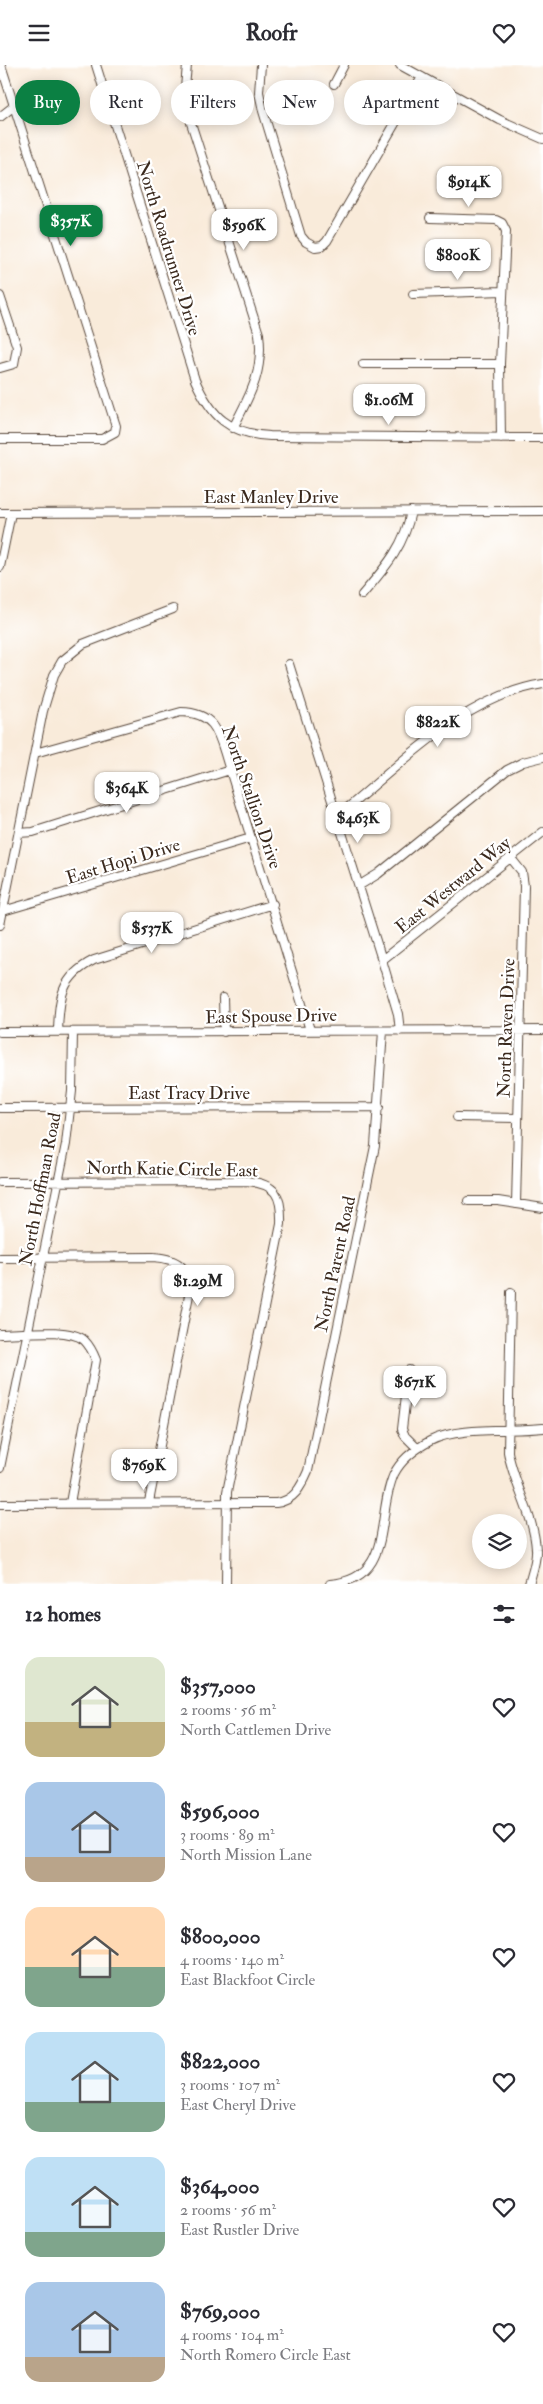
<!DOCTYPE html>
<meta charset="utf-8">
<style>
body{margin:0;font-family:"IM FELL Double Pica",serif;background:#f2f2f3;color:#2b2b33;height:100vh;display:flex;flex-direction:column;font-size:19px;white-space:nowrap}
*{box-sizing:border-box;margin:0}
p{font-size:16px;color:#7c7c81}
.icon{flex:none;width:28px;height:28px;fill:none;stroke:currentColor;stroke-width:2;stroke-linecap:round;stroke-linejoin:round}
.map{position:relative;height:1519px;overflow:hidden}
.drawer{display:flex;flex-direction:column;background:#fff;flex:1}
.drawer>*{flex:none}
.banner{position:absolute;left:15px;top:15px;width:514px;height:45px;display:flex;gap:10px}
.buttons{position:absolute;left:472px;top:1449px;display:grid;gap:10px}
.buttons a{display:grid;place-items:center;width:55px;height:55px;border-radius:50%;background:#fff;box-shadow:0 2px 12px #0003;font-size:25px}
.price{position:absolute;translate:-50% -42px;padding:0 11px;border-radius:10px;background:#fff;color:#222;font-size:16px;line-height:32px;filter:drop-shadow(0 1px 2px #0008)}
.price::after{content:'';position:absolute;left:50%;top:30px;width:15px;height:11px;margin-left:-8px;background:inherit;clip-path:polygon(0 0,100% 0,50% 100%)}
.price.active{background:#0b8043;color:#fff}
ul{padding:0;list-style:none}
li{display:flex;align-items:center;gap:15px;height:125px;padding:0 25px}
li span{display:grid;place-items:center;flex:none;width:140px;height:100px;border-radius:15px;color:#555}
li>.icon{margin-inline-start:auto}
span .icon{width:60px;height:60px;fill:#fffc;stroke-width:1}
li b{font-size:21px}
h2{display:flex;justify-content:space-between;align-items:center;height:60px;padding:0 25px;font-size:21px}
.pill{padding:0 18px;border-radius:22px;background:#fff;box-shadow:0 2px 12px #0003;font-size:18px;line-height:45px}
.pill.active{background:#0b8043;color:#fff}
header{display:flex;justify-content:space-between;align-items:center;height:65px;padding:0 25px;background:#fff;font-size:22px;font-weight:800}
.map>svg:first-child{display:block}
</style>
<header><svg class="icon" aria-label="menu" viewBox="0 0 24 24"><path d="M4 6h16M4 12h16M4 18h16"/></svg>Roofr<svg class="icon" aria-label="heart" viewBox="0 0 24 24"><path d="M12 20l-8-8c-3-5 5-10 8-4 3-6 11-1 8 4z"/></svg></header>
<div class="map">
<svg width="543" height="1519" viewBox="0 0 543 1519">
<rect width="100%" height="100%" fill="#fff"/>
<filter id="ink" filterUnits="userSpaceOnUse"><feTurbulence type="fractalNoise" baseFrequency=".02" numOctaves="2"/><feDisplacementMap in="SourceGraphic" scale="10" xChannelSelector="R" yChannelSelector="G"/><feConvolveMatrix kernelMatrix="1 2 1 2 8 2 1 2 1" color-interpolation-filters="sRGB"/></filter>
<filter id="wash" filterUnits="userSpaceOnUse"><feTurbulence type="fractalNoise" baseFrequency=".0096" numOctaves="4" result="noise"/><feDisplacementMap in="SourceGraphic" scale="20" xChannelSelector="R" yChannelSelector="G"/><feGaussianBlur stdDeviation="1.12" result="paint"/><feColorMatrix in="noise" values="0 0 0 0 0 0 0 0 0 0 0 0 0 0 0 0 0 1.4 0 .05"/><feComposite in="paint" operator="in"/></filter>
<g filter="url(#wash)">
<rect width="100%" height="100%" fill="#f9ebda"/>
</g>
<g filter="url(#ink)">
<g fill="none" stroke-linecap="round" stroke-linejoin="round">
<defs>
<path id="minor" d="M96 0 195 315C211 351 229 369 270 371L543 373
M187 0 185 23 191 58 259 269C264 307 250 330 233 363
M261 0 259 27 263 46 301 171 306 177 315 182 322 181 327 176 422 12
M400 0 500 55 543 74
M334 19 344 0
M0 52 14 41
M430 153 496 155 502 158 506 166 500 299 501 373
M413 229 503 226
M0 231 17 282 14 299 0 303
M363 299H500
M0 374H102L115 367 116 361 1 0
M0 448 543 446
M0 502 11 448
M362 530C384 504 405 481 411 446
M289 599 382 895 398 949 400 966
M35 688 181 647C220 648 219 674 230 705L310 965
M338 751C398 702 464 631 543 619
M19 768 33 767 230 705
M510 792 522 807 524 821 516 1139
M360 820 378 809 507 705 523 697 543 692
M3 846 251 773
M0 860 43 646 54 610 62 596 83 579 173 544
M382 895 543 767
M223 933 224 967
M0 967 543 965
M58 967C59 932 61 912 94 895L273 839
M0 1043 379 1042
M457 1052 518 1053
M0 1117 247 1116C276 1119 282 1130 281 1159L227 1427 226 1519
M468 1136H498L543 1143
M0 1193 153 1192C181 1194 189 1203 189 1230L149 1437
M511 1227 508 1387C514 1420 534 1451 536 1484 537 1495 532 1508 529 1519
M0 1269C21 1269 68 1262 84 1275 90 1281 93 1287 96 1295L70 1438
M409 1305 402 1364 405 1371 417 1383
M0 1403 66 1079 72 1026 73 967
M0 1439 276 1438C294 1436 301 1422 308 1406L375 1081 383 966
M330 1519C395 1514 375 1451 394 1409 401 1395 417 1383 430 1376 459 1361 511 1367 543 1363"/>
</defs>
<use href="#minor" stroke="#58473a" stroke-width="10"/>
<use href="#minor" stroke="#fff" stroke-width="8"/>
</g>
</g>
<g text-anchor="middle" stroke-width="4.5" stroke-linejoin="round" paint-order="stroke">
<g font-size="18" fill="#3b2a1e" stroke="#fff">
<text transform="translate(169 183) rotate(73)" y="6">North Roadrunner Drive</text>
<text x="271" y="438">East Manley Drive</text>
<text transform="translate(252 732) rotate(71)" y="6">North Stallion Drive</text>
<text transform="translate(123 796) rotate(-17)" y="6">East Hopi Drive</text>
<text transform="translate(453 820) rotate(-39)" y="6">East Westward Way</text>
<text transform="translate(271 951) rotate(-1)" y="6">East Spouse Drive</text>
<text transform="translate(506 963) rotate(-88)" y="6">North Raven Drive</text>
<text x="189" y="1034">East Tracy Drive</text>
<text transform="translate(172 1104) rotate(1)" y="6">North Katie Circle East</text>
<text transform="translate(40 1124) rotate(-79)" y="6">North Hoffman Road</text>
<text transform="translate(335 1199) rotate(-78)" y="6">North Parent Road</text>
</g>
</g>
</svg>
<div class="buttons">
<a><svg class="icon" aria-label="layers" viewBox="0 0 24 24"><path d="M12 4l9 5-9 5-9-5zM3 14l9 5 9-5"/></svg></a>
</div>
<b class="price" style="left:469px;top:143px">$914K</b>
<b class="price active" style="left:71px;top:182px">$357K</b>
<b class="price" style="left:244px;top:186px">$596K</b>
<b class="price" style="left:458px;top:216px">$800K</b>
<b class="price" style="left:389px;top:361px">$1.06M</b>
<b class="price" style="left:438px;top:683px">$822K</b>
<b class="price" style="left:127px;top:749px">$364K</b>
<b class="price" style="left:358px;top:779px">$463K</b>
<b class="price" style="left:152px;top:889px">$537K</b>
<b class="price" style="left:198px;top:1242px">$1.29M</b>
<b class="price" style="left:415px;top:1343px">$671K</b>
<b class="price" style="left:144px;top:1426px">$769K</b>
<div class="banner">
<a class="pill active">Buy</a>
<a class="pill">Rent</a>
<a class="pill">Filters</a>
<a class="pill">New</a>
<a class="pill">Apartment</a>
</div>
</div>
<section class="drawer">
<h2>12 homes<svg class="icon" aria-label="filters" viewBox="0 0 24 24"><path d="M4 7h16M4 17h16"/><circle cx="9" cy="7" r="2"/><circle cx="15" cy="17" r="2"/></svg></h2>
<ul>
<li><span style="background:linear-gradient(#dfe7d0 65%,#c2b280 0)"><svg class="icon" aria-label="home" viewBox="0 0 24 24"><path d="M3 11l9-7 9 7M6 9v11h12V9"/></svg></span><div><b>$357,000</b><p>2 rooms · 56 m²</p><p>North Cattlemen Drive</p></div><svg class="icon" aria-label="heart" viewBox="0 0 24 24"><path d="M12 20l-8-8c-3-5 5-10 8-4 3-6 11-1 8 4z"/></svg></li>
<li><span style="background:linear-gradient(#a9c7e8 75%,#b9a48a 0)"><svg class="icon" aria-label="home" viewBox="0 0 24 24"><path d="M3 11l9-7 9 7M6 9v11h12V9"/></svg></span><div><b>$596,000</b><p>3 rooms · 89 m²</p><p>North Mission Lane</p></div><svg class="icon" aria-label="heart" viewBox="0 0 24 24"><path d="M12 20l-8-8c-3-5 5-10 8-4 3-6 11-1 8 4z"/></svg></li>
<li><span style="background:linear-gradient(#ffd9b3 60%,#7fa58c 0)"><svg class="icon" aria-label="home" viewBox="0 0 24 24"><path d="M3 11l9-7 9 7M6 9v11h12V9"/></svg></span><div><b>$800,000</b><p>4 rooms · 140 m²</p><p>East Blackfoot Circle</p></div><svg class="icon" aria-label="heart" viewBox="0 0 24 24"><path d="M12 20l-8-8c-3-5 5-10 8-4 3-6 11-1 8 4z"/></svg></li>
<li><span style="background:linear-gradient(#bfe0f5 70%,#7fa58c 0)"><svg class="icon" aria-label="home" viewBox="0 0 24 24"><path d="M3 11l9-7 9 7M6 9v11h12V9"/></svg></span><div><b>$822,000</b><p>3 rooms · 107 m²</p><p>East Cheryl Drive</p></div><svg class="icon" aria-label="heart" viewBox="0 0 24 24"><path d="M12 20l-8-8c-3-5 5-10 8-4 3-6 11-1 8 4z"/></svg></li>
<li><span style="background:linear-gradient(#bfe0f5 75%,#7fa58c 0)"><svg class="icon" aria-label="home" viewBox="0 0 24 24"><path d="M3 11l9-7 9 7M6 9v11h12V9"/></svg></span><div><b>$364,000</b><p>2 rooms · 56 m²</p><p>East Rustler Drive</p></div><svg class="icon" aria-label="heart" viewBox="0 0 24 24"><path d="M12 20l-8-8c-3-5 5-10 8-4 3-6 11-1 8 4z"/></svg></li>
<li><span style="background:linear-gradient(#a9c7e8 75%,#b9a48a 0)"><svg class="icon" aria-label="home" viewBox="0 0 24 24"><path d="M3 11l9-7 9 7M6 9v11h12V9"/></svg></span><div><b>$769,000</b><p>4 rooms · 104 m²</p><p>North Romero Circle East</p></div><svg class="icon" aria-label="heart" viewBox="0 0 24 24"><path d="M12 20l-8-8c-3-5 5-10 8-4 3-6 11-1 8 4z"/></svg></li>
</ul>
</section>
